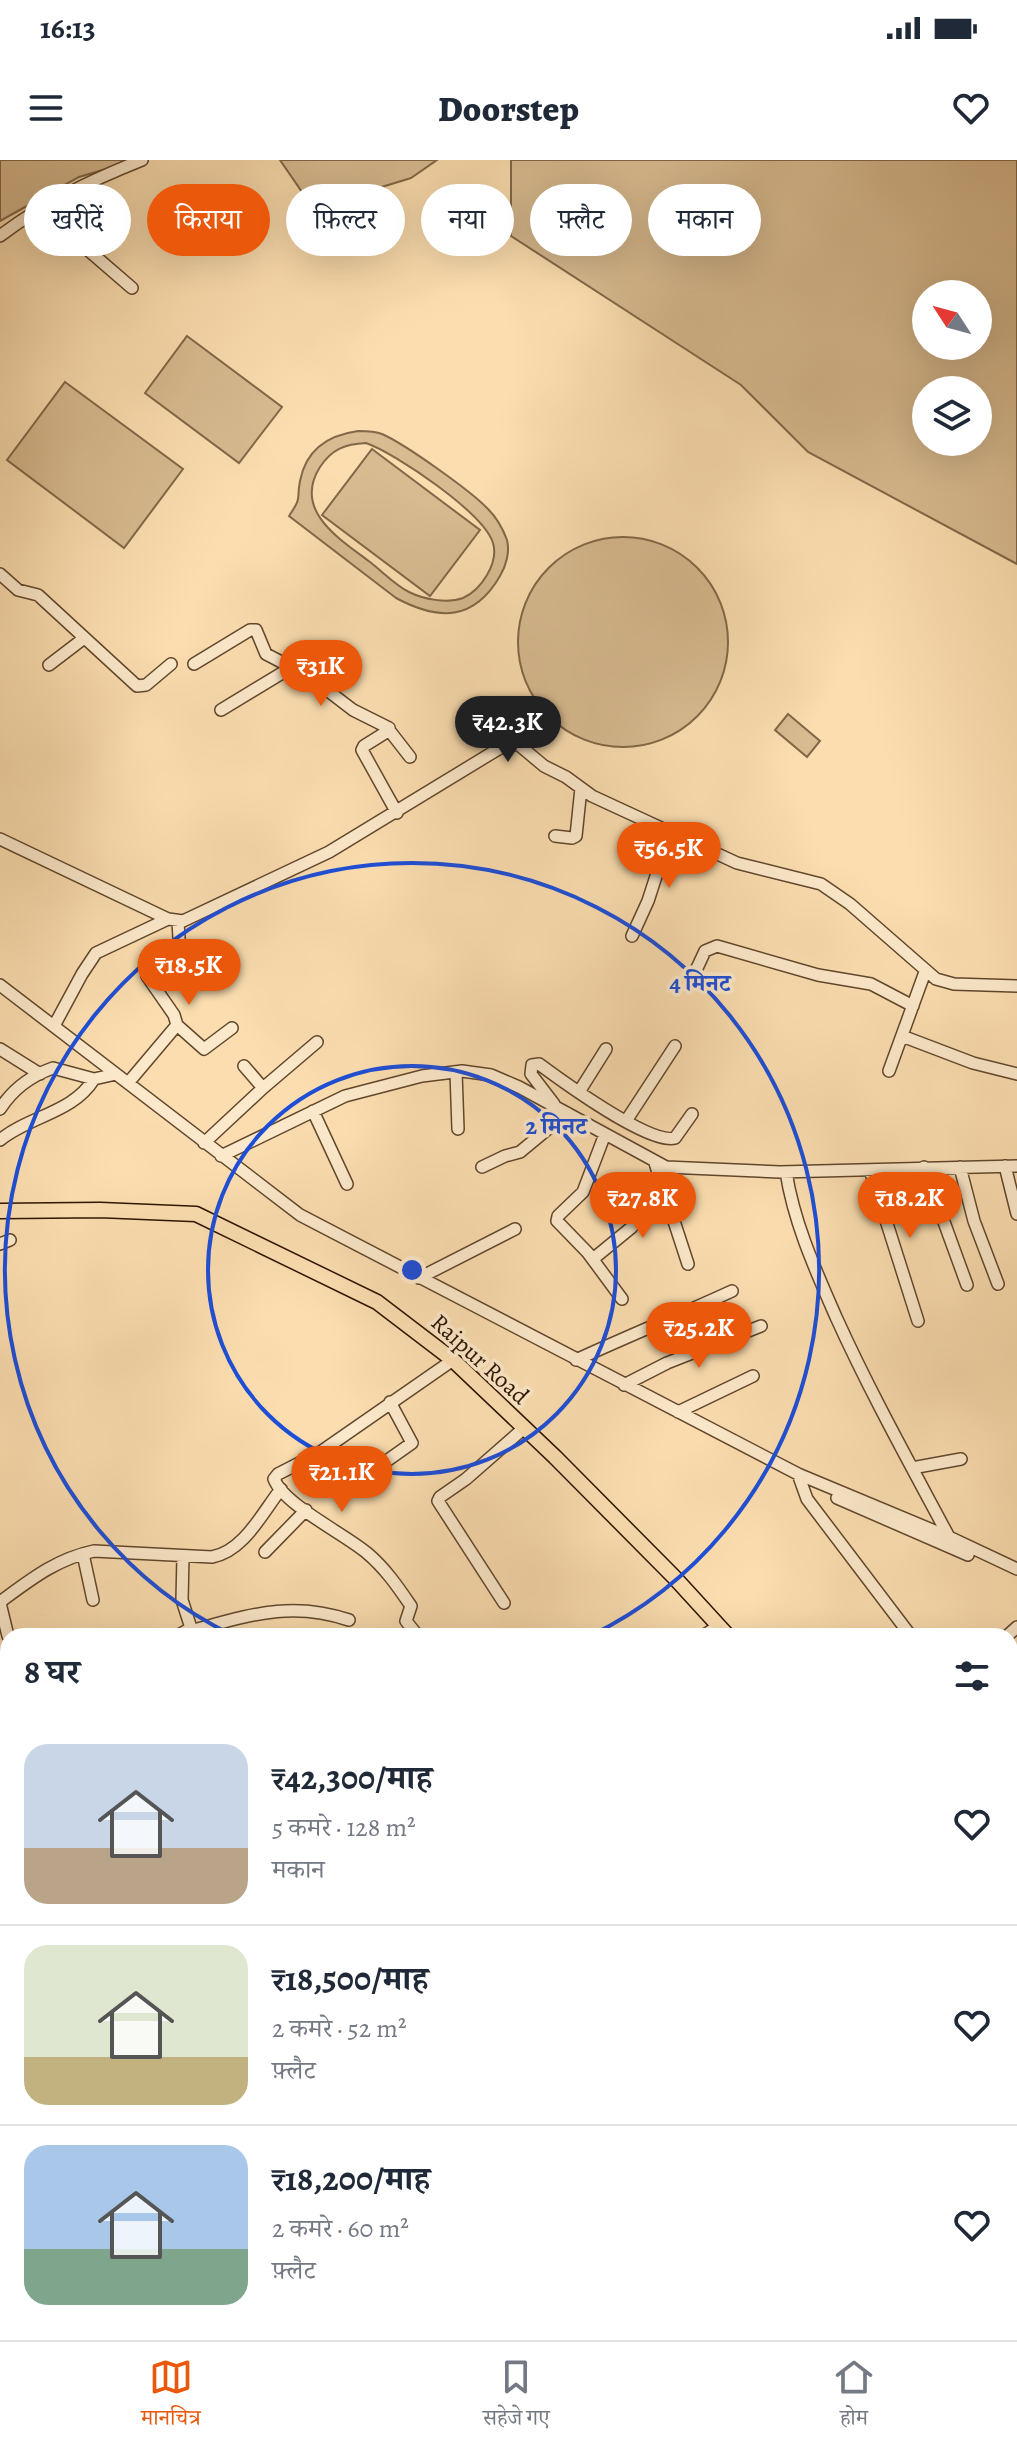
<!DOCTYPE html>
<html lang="hi">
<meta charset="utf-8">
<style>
body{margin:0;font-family:Alegreya,"Noto Serif Devanagari",serif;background:#f6f6f7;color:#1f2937;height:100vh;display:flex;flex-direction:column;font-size:30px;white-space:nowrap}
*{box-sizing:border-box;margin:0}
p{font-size:26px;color:#747a83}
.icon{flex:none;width:44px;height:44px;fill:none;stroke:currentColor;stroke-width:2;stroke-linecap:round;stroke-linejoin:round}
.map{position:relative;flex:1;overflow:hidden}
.side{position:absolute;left:0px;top:1468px;width:1018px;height:712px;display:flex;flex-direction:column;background:#fff;border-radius:24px 24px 0 0;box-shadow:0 8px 32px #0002}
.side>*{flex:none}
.top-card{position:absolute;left:24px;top:24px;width:970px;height:72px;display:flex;gap:16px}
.needle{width:52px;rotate:306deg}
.tools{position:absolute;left:912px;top:120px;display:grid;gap:16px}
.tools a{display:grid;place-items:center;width:80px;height:80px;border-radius:50%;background:#fff;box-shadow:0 8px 32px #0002;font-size:40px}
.price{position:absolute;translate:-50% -68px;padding:0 18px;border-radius:28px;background:#ea580c;color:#fff;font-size:26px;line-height:52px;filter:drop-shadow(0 2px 4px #0008)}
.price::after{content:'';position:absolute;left:50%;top:48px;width:24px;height:18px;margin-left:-12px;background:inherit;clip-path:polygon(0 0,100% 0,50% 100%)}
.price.active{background:#222;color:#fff}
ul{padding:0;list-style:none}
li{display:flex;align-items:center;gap:24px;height:200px;padding:0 24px}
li+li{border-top:2px solid #e0e1e3}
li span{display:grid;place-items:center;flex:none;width:224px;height:160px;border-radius:24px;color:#555}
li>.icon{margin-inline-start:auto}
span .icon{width:96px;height:96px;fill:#fffc;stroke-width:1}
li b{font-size:34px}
h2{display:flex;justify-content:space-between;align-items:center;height:96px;padding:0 24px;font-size:34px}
.tag{padding:0 28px;border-radius:36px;background:#fff;box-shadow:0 8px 32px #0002;font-size:28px;line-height:72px}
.tag.active{background:#ea580c;color:#fff}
.status{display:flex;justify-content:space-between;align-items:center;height:56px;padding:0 40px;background:#fff;direction:ltr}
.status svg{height:22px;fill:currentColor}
header{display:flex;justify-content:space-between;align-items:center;height:104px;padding:0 24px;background:#fff;font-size:36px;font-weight:800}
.dock{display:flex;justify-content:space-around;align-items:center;height:112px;border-top:2px solid #e0e1e3;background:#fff;font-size:22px;color:#747a83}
.dock a{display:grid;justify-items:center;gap:4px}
.dock .active{color:#ea580c}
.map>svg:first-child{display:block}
</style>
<div class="status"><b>16:13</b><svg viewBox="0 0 49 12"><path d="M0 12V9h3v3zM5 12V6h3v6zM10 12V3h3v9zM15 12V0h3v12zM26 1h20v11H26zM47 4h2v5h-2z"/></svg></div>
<header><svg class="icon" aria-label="menu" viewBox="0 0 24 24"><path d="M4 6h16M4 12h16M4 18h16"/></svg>Doorstep<svg class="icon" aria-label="heart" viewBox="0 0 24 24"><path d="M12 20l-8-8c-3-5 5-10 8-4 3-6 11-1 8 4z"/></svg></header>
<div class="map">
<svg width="1017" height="2180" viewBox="0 0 1017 2180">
<rect width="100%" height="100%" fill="#fbddaf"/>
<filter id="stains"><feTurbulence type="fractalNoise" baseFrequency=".0025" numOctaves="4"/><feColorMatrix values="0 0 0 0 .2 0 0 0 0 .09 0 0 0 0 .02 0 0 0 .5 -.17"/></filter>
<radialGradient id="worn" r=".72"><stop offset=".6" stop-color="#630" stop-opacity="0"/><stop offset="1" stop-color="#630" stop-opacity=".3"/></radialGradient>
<path fill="#d8bb91" stroke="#826848" stroke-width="2" fill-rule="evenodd" d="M0 0H137L79 17 0 61Z
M280 0H437L411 18 313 48Z
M511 0H1017V404L808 292 741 225 511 76ZM926 134H978V186H926ZM926 230H978V282H926Z
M187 176 282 247 239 303 145 233Z
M65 222 183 309 124 388 7 300Z
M358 271C366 271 375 271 382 274 405 284 471 331 488 349 496 357 503 369 507 380 510 392 506 406 500 416 474 461 439 461 396 438L289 356C303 335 296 341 300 321 306 289 329 275 358 271ZM366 283C395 293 484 353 493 383 499 403 481 430 463 438 447 444 423 439 409 432 395 425 383 412 370 402 341 380 292 351 320 307 332 289 345 284 366 283Z
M372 289 480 370 430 436 322 355Z
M518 482a105 105 0 1 1 210 0a105 105 0 1 1-210 0Z
M788 554 820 581 807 597 775 570Z"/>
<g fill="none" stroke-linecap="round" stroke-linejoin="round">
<defs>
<path id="minor" d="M46 45 59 65 132 128
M0 76C43 43 92 20 142 0
M0 414 18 430 38 435 137 526 146 525 171 504
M194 504 250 470H256L266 494 310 517 353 550 389 568 388 571 364 586 362 590 397 653
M49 505 83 479
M221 550 292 507
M389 570 410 597
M555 676 572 678 576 676 581 628
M0 679 168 759 183 761 329 692 500 588 509 584 519 585 544 606 566 617 592 636 737 703 821 724 850 744 936 819 954 824 1017 826
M632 776 648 741 671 670
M691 821 705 791 717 786 818 815 871 824 913 846
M0 825 300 1055 798 1314 949 1377 1017 1409
M177 865 204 889 232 868
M54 866 82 814 96 793 168 759
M902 876 973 903 1017 914
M0 889 40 914
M244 906 263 928
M889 911 925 812
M456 912 458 969
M128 923 177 865 174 855 147 816 180 795 178 761
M579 932 606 889
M554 944 531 914 532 905 539 904C562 921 650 985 675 978L692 954
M0 949C13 929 30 916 53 908L94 919 116 914
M313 951 347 1024
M626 961 675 886
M605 974 583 1032 558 1056 557 1061 588 1093 622 1139
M0 980C29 956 73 953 94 919
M204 983 263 928 317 882
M221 996 345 936 422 916 462 911 491 915 519 927 666 1007 780 1012 1017 1006
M655 1003 688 1104
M1005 1006 1017 1054
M482 1007 505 996 520 992 567 953
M924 1007 967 1125
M960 1007 974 1061 998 1124
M870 1010 918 1161
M786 1012C794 1063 815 1109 836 1157 870 1232 910 1304 949 1377
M0 1084 10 1080
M593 1099 632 1067 634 1057 664 1030
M419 1118 515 1069
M576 1200C628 1176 680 1155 732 1131
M624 1225 667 1203 761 1166
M678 1252 753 1216
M912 1308 961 1299
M371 1312 412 1283 390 1242
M798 1314 807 1339 911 1476
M837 1338 968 1395
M265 1392 306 1350
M83 1394 93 1440
M0 1442C30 1420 56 1399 94 1391L212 1397C244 1391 262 1353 281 1329
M0 1443 8 1476
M504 1443 438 1341 440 1337 466 1319 524 1268
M190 1471C247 1456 290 1440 349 1460
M177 1476 191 1468 182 1440 183 1396
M418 1476 406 1461 411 1446C398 1427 385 1408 367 1393 345 1374 284 1345 274 1319L278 1314 319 1293 453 1200
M703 1476 718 1466
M1007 1476 1017 1467
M1010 1606 1017 1616
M0 1898 8 1895
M0 1981 8 2025
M0 2074 8 2072
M809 2172 814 2180
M51 2180 55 2172
M912 2180C921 2168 930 2174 941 2180"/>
<path id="major" d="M0 1051 100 1050 196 1054 377 1142 453 1200 555 1297 674 1417 728 1476
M1010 1796 1017 1804"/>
</defs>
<use href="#minor" stroke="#60462c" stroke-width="14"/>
<use href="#major" stroke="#2d1400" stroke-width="17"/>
<use href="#minor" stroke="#fce9cb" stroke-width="11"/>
<use href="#major" stroke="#fbddaf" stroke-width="14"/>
</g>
<g fill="none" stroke="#1d4ed8" stroke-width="4">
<circle cx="412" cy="1110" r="204"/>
<path d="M234 1476A407 407 0 1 1 590 1476"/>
</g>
<g text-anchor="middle" stroke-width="7" stroke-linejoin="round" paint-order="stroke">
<g font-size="24" fill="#2d1400" stroke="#fce9cb">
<text transform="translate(480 1199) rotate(42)" y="8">Raipur Road</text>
</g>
</g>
<circle cx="412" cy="1110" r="12" fill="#1d4ed8" stroke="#fce9cb" stroke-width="4"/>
<g font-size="24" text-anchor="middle" font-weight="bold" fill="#1d4ed8" stroke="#fce9cb" stroke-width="7" stroke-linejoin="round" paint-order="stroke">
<text x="700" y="831">4 मिनट</text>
<text x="556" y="974">2 मिनट</text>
</g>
<rect width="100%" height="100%" filter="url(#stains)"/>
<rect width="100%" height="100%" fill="url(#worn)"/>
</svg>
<div class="tools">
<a><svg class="needle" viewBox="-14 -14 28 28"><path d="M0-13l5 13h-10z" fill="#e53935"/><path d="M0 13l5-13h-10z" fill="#747a83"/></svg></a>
<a><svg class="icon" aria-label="layers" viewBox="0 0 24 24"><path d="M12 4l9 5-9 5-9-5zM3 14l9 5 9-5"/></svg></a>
</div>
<b class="price" style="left:321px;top:548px">₹31K</b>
<b class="price active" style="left:508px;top:604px">₹42.3K</b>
<b class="price" style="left:669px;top:730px">₹56.5K</b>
<b class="price" style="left:189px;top:847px">₹18.5K</b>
<b class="price" style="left:643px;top:1080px">₹27.8K</b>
<b class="price" style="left:910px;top:1080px">₹18.2K</b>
<b class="price" style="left:699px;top:1210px">₹25.2K</b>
<b class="price" style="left:342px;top:1354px">₹21.1K</b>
<div class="top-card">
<a class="tag">खरीदें</a>
<a class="tag active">किराया</a>
<a class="tag">फ़िल्टर</a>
<a class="tag">नया</a>
<a class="tag">फ़्लैट</a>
<a class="tag">मकान</a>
</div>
<section class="side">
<h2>8 घर<svg class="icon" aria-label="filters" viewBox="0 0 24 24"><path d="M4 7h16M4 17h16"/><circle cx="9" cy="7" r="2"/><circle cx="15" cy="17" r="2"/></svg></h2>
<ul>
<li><span style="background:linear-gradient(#c9d6e8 65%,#b9a48a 0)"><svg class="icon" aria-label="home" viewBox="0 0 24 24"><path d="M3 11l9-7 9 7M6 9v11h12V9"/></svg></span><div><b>₹42,300/माह</b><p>5 कमरे · 128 m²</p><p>मकान</p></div><svg class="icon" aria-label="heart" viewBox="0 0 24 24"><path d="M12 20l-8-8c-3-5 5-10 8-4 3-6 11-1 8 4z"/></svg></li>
<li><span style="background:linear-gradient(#dfe7d0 70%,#c2b280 0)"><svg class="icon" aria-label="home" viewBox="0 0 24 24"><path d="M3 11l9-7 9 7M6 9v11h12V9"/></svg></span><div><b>₹18,500/माह</b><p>2 कमरे · 52 m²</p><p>फ़्लैट</p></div><svg class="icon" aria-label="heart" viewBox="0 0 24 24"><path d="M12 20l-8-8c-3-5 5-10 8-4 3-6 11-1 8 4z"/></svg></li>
<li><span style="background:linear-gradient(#a9c7e8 65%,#7fa58c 0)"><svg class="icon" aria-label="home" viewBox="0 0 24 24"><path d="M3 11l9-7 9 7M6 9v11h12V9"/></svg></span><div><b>₹18,200/माह</b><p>2 कमरे · 60 m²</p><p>फ़्लैट</p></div><svg class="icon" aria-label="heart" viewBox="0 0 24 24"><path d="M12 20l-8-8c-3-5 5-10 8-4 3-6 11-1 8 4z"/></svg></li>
</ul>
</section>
</div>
<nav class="dock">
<a class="active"><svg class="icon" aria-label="map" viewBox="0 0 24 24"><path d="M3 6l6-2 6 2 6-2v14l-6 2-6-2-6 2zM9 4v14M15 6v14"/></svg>मानचित्र</a>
<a><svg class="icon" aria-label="saved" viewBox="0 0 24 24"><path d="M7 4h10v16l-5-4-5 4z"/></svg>सहेजे गए</a>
<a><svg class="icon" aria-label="home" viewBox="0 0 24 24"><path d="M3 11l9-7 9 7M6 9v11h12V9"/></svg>होम</a>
</nav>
